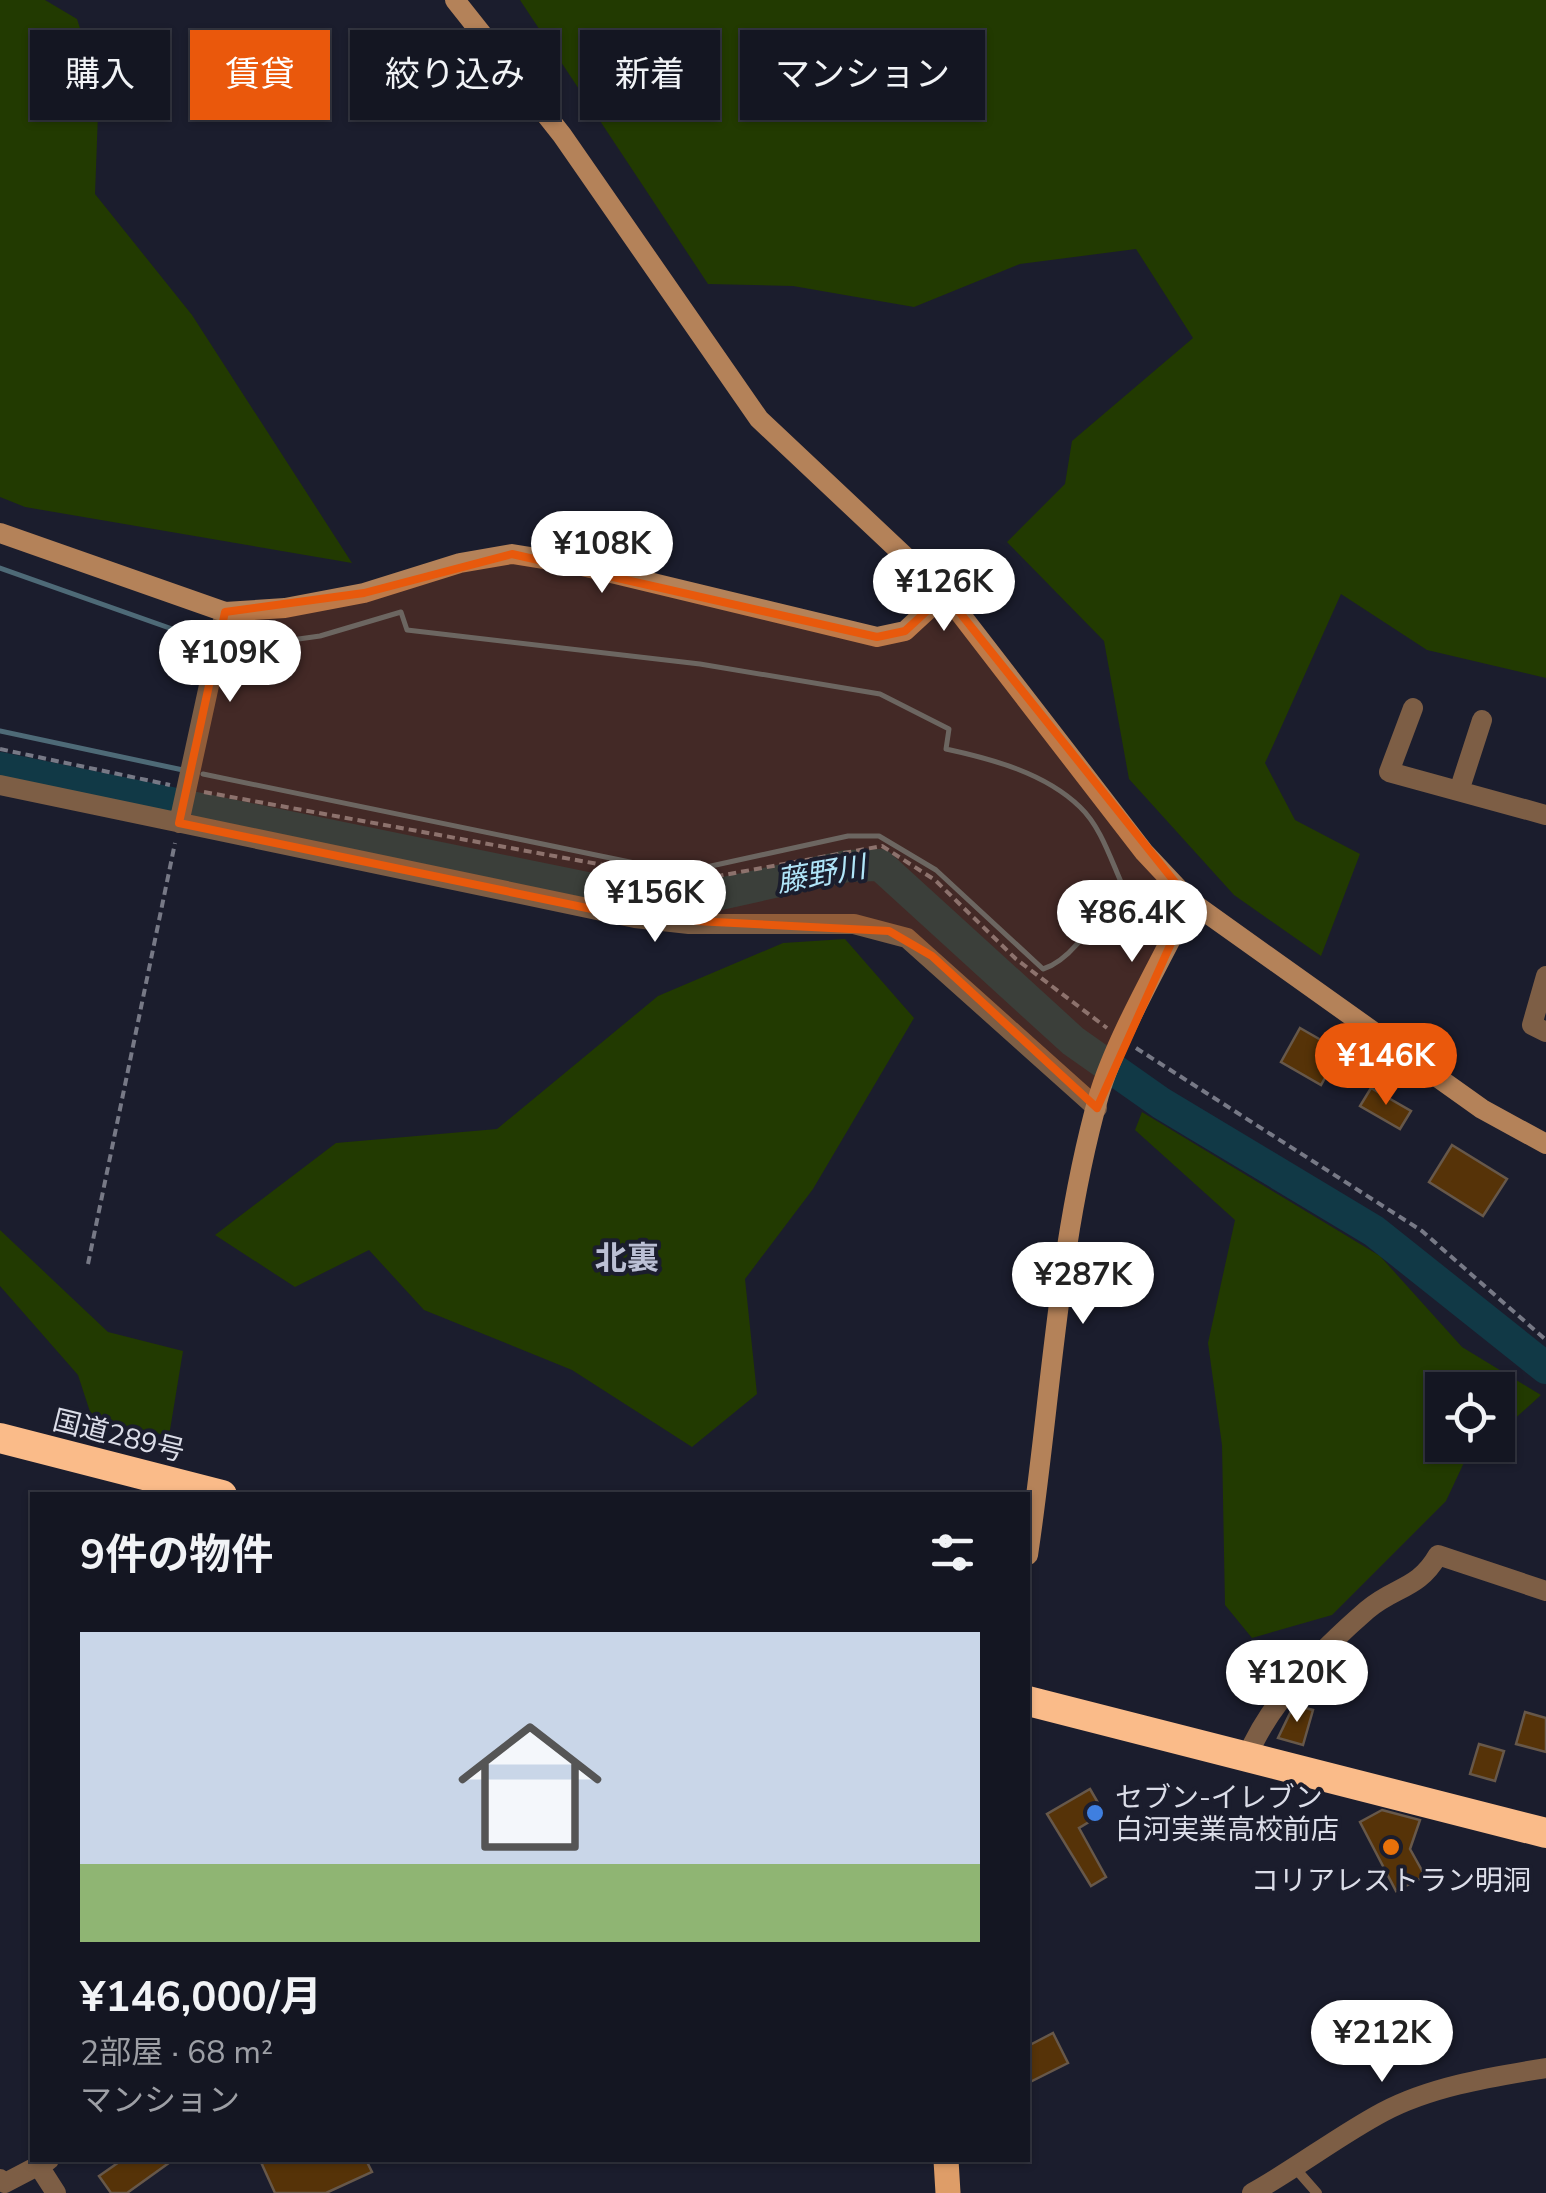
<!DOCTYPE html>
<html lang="ja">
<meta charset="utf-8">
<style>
body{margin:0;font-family:"Nunito Sans","Noto Sans JP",sans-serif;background:#1d1f2a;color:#f1f3f6;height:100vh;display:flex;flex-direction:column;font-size:38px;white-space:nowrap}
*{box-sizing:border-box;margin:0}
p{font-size:32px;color:#9d9fa5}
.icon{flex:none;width:55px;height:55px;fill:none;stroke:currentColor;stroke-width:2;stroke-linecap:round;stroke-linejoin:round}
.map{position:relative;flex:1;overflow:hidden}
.side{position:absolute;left:30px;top:1492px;width:1000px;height:670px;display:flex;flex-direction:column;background:#141622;border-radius:0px;box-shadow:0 2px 8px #0004,0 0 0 2px #333540}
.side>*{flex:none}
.guide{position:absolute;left:30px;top:30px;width:1000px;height:90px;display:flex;gap:20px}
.fabs{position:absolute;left:1425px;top:1372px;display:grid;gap:20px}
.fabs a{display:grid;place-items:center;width:90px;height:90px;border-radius:0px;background:#141622;box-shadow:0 2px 8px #0004,0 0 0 2px #333540;font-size:50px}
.price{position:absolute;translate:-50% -85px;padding:0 22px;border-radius:35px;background:#fff;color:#222;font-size:32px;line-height:65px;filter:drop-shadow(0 2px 5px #0008)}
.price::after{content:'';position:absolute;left:50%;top:60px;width:30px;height:22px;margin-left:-15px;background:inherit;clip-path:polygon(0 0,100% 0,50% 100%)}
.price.active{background:#ea580c;color:#fff}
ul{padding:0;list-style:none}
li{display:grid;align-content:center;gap:20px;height:530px;padding:0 50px}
li span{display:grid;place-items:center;height:310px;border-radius:0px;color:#555}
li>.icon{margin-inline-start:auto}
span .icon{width:180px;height:180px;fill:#fffc;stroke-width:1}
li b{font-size:42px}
h2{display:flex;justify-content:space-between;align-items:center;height:120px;padding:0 50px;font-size:42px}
.chip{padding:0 35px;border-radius:0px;background:#141622;box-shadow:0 2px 8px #0004,0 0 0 2px #333540;font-size:35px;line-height:90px}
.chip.active{background:#ea580c;color:#fff}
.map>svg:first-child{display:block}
</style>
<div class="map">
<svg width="1546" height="2193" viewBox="0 0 1546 2193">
<rect width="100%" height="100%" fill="#1b1d2d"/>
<path fill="#223a01" d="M0 0H45L77 19 99 87 95 194 192 315 352 563 25 507 0 497Z
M520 0H1546V678L1427 650 1341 594 1265 763 1295 820 1360 854 1321 956 1234 895 1129 779 1104 641 1007 542 1065 484 1072 441 1193 338 1136 249 1020 264 914 307 793 286 708 284Z
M845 939 914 1018 813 1189 745 1279 757 1394 692 1447 572 1370 424 1310 369 1250 295 1287 215 1235 336 1143 497 1129 658 996 783 943Z
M1142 1112 1380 1256 1462 1347 1541 1395 1498 1434V1390H1442V1445H1482L1468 1454 1446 1501 1332 1615 1252 1638 1225 1605 1222 1445 1208 1343 1235 1220 1135 1130Z
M0 1230 108 1332 183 1351 169 1436 92 1418 78 1375 0 1286Z"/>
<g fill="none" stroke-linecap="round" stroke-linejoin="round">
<path stroke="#4e6a77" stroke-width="5" d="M0 568 209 642
M0 731 183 770
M203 774 654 867 702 868 848 836H879L936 870 1043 969C1077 958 1100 910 1121 882 1110 857 1100 826 1080 807 1045 773 992 759 946 749L949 729 880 694 700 664 407 630 401 612 320 636 242 647"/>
<path stroke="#113946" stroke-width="32" d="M0 768 670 905 847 866 880 865 1073 1041 1161 1103 1374 1231 1546 1368"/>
</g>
<path fill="#563308" stroke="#67584a" stroke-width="2.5" d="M1300 1028 1340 1051 1321 1085 1281 1062Z
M1371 1088 1411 1111 1400 1129 1360 1106Z
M1452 1145 1507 1179 1483 1216 1429 1182Z
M1294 1705 1313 1710 1303 1745 1278 1738Z
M1525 1712 1546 1718V1752L1516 1744Z
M1479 1744 1504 1751 1495 1781 1470 1774Z
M1090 1789 1104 1813 1079 1828 1106 1877 1091 1886 1047 1814Z
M1382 1810 1420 1820 1410 1849 1425 1876 1396 1891 1360 1822Z
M1053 2033 1068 2063 1028 2083V2046Z
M122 2160H173L127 2193H111L99 2176Z
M260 2160H366L372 2172 326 2193H275Z"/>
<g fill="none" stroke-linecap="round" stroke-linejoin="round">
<path stroke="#777986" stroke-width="4" stroke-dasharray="8 5" stroke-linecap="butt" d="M0 749 170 785
M204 792 691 881 882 846 935 880 1016 959 1107 1028
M1136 1048 1422 1231 1546 1340
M88 1264 175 843"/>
<path stroke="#7d5e45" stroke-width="10" d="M1295 2168 1317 2193"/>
<path stroke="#7d5e45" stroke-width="20" d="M1413 708 1389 772 1546 815
M0 785 635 918 689 924H854L907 938 1097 1108
M1459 791 1482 720
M179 823 225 612
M1546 976 1532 1025 1546 1032
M1247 1757C1270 1701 1321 1650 1367 1610 1395 1586 1418 1590 1438 1555L1546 1591
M40 2168 56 2193
M0 2179 5 2183 49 2160
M1252 2193C1297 2168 1338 2136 1383 2112 1432 2086 1492 2077 1546 2068"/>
<path stroke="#b48259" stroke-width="20" d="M455 0 562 135 759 419 945 594 1144 852 1190 901 1482 1109 1546 1144
M0 533 225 612 285 608 364 593 460 563 512 554 574 564 877 637 905 631 945 594
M1028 1555C1051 1402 1057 1244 1099 1095 1116 1037 1163 958 1190 901"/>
<path stroke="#de9d68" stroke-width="25" d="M946 2160 948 2193"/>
<path stroke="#fabb89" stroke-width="30" d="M0 1438 222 1495
M1028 1701 1546 1833"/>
</g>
<path fill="#e8590c" fill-opacity="0.2" stroke="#e8590c" stroke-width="8" stroke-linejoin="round" d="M512 554 877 637 905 631 945 594 1190 901 1097 1108 932 956 889 931 635 918 179 823 225 612 364 593Z"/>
<circle fill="#3f7fe0" stroke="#1b1d2d" stroke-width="4" cx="1095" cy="1813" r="10"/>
<circle fill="#e8710a" stroke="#1b1d2d" stroke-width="4" cx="1391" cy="1847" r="10"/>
<g text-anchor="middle" stroke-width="8" stroke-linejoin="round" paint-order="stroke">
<g font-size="28" fill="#dbdde8" stroke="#1b1d2d">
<text transform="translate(119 1435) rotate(14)" y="10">国道289号</text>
</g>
<g font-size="28" fill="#dbdde8" stroke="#1b1d2d" text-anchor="start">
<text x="1115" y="1807">セブン-イレブン<tspan x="1115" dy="32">白河実業高校前店</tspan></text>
<text x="1391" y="1890" text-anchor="middle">コリアレストラン明洞</text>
</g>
<g font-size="30" font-style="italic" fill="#b0e5f9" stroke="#1b1d2d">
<text transform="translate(821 874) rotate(-10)" y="10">藤野川</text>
</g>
<g font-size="32" font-weight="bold" fill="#bcc0d5" stroke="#1b1d2d">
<text x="627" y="1269">北裏</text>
</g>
</g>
</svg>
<div class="fabs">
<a><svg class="icon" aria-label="locate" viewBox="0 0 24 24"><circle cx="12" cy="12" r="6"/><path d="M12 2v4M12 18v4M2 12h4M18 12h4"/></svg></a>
</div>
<b class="price" style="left:602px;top:596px">¥108K</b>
<b class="price" style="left:944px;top:634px">¥126K</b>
<b class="price" style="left:230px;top:705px">¥109K</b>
<b class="price" style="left:655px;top:945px">¥156K</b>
<b class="price" style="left:1132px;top:965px">¥86.4K</b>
<b class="price active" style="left:1386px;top:1108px">¥146K</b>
<b class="price" style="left:1083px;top:1327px">¥287K</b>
<b class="price" style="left:1297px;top:1725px">¥120K</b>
<b class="price" style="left:1382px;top:2085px">¥212K</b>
<div class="guide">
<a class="chip">購入</a>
<a class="chip active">賃貸</a>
<a class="chip">絞り込み</a>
<a class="chip">新着</a>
<a class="chip">マンション</a>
</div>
<section class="side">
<h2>9件の物件<svg class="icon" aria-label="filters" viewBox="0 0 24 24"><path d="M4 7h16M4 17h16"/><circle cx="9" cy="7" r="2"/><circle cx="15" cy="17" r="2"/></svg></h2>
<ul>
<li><span style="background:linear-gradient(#c9d6e8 75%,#8fb573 0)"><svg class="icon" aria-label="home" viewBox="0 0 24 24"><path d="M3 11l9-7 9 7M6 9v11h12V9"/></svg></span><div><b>¥146,000/月</b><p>2部屋 · 68 m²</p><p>マンション</p></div></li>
</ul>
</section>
</div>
